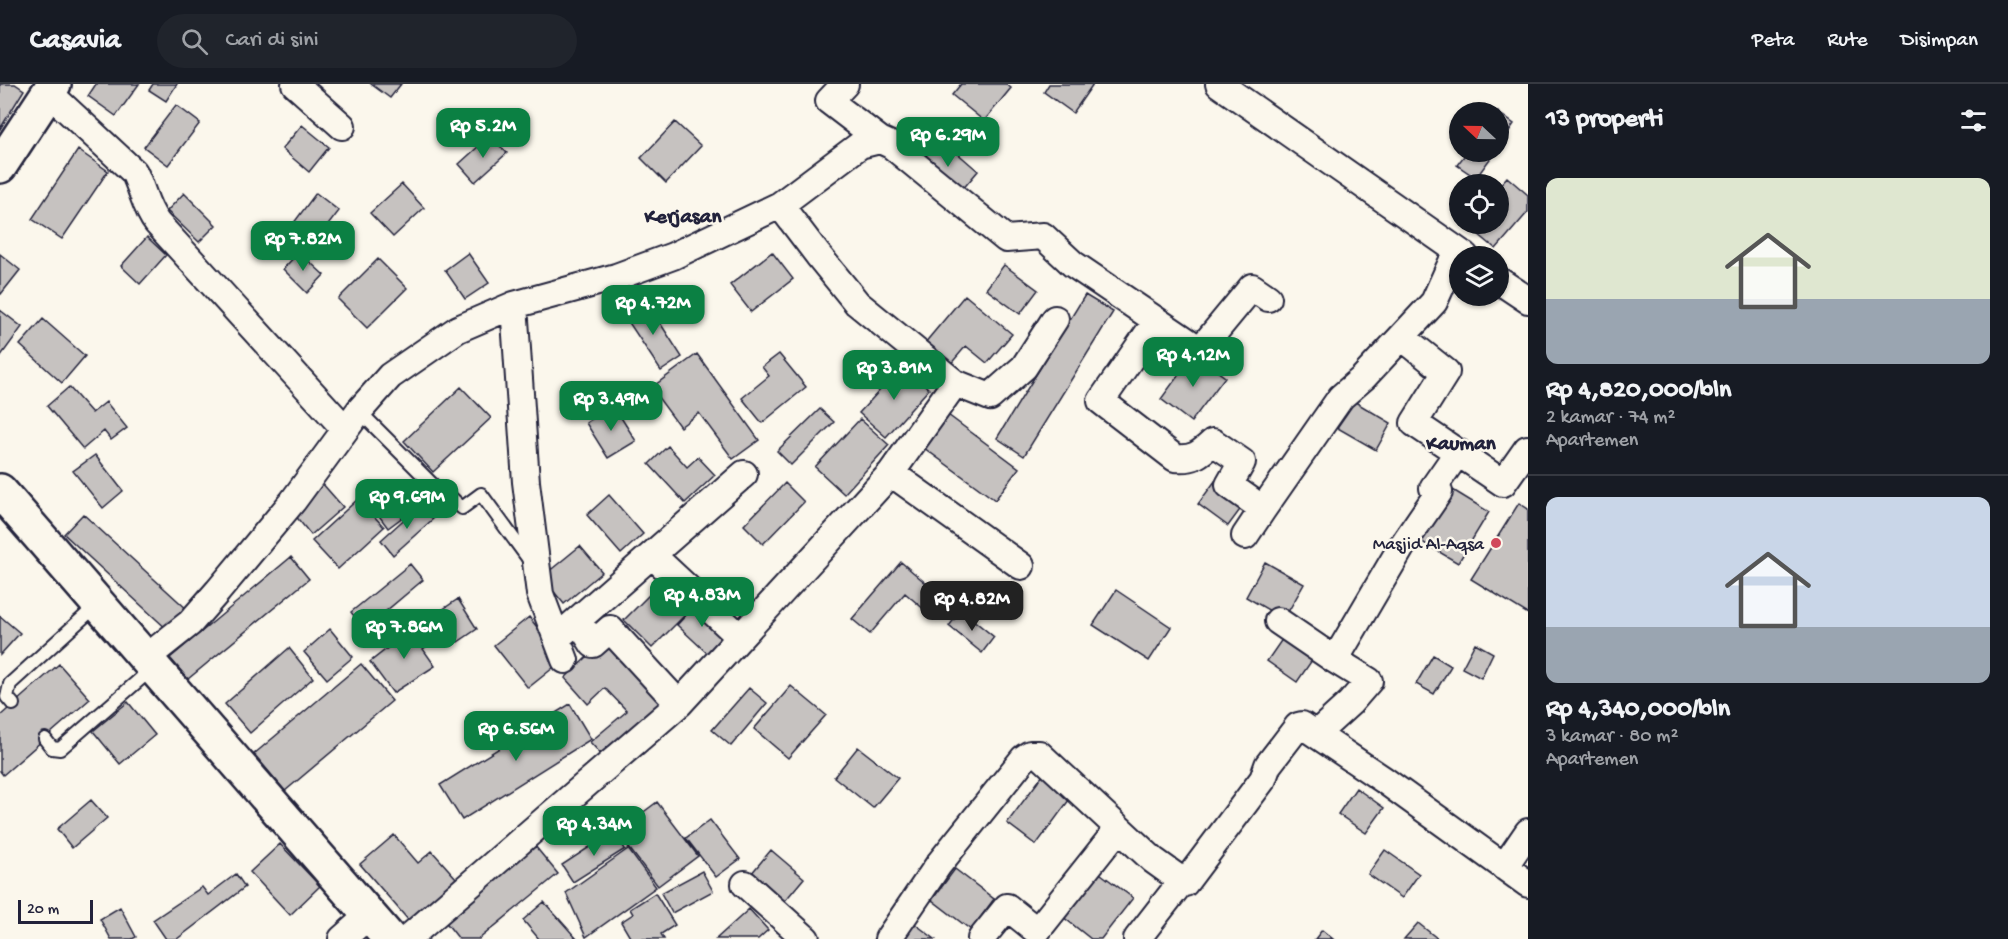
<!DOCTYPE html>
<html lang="id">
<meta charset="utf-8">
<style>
body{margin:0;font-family:"Gochi Hand",sans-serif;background:#20242c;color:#f1f3f6;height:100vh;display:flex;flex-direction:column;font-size:22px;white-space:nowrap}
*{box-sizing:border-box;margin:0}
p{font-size:20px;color:#9ea1a6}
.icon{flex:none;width:33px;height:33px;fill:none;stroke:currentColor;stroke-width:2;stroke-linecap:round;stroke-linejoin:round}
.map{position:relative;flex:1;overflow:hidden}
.drawer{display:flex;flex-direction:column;background:#171b24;width:480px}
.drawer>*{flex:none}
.needle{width:39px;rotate:292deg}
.buttons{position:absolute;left:1449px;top:18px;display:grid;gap:12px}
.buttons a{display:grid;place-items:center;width:60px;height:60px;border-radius:50%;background:#171b24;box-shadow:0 2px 4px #0004;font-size:30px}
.scale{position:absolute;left:18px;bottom:15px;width:75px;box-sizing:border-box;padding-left:6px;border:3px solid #22223b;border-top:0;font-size:16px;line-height:21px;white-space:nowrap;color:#22223b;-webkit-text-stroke:4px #fbf7ec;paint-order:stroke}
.price{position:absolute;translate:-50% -51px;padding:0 14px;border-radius:12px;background:#0b8043;color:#fff;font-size:20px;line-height:39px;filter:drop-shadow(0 2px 3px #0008)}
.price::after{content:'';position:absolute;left:50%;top:36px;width:18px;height:14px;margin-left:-9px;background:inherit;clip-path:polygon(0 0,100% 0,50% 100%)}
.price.active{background:#222;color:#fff}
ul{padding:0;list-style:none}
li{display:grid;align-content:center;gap:12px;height:318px;padding:0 18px}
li+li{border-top:2px solid #363941}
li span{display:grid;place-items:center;height:186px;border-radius:12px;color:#555}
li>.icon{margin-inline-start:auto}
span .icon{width:108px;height:108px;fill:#fffc;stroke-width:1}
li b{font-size:26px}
h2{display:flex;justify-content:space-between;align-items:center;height:72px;padding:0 18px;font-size:26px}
header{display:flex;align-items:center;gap:36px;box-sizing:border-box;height:84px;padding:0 30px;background:#171b24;border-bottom:2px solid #363941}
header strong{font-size:28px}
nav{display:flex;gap:33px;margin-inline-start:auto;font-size:21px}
.search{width:420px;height:54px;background:#20242c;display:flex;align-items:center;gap:15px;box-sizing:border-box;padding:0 21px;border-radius:33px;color:#9ea1a6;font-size:22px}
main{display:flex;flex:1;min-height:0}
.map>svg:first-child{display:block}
</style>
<header>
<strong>Casavia</strong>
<div class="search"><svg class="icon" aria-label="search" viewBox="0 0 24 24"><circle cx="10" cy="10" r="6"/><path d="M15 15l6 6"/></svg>Cari di sini</div>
<nav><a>Peta</a><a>Rute</a><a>Disimpan</a></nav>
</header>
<main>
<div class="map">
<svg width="1528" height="855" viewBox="0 0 1528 855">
<rect width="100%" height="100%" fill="#fbf7ec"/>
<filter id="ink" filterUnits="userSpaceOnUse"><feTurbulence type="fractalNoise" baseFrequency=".0167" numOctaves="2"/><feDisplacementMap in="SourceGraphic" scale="12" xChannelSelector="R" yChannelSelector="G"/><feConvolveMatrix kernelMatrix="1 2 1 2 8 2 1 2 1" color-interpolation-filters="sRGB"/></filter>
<g filter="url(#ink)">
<path fill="#c6c2c0" stroke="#22223b" stroke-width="1.5" d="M0 0H15L24 6 0 45Z
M96 0H139L116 32 88 12Z
M153 0H177L166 17 149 6Z
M371 0H401L390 14Z
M961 0H1006L1011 4 984 37 952 11Z
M1049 0H1093L1073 29 1044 8Z
M176 21 200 39 168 81 144 63Z
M1496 27 1514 40 1498 63V28H1495Z
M675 38 701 62 666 99 641 74Z
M302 41 329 63 309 88 282 65Z
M490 52 507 69 475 98 459 80Z
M940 54 978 87 956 113 918 81Z
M78 66 108 87 62 155 32 135Z
M1467 68H1495L1476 94 1457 81Z
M1507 93 1528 111V128L1496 165 1466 140H1498V103Z
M402 100 424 124 393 153 370 129Z
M184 109 216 141 199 158 167 127Z
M316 109 339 127 312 162 290 144Z
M147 153 166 171 140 200 121 182Z
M299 168 324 191 307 209 283 185Z
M772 168 793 195 751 228 730 201Z
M468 169 489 199 465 215 445 186Z
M0 170 20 186 1 210 0 209Z
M378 175 407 204 367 244 338 215Z
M1004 181 1038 206 1020 230 986 205Z
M965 211 1012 250 987 279 966 262 949 282 924 260Z
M1085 211 1113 228 1024 372 997 354Z
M646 217 682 273 661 287 624 231Z
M0 226 22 243 0 273Z
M43 235 85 272 62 299 20 261Z
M697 270 759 356 733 375 699 329 680 343 651 304Z
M779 270 806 303 762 339 742 314 769 292 762 283Z
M1194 270 1225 293 1191 338 1161 315Z
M903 281 929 305 886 353 859 329Z
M69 303 92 329 106 318 127 344 111 356 104 347 83 365 47 322Z
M461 303 491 334 433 388 404 357Z
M1345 312 1391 339 1376 366 1329 339Z
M613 321 636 357 608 374 586 339Z
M820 325 834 338 791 381 777 367Z
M944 328 1019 384 995 416 920 361Z
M860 335 889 361 844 410 815 383Z
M668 362 687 383 698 373 715 391 685 419 649 380Z
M95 371 123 407 103 424 73 387Z
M389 397 412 426 388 444 366 414Z
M1215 397 1245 419 1228 442 1198 420Z
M321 398 343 423 311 451 290 425Z
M785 399 804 418 763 460 744 441Z
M1448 403 1489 428 1458 479 1417 455Z
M609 411 643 450 621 470 587 431Z
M358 415 384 443 338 485 312 457Z
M1519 419 1528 425V530L1471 495Z
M420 421 433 435 393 471 381 456Z
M83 430 189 527 170 548 64 450Z
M580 462 602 488 564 520 542 493Z
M291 473 309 495 188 595 170 574Z
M901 478 947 517 933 533 905 509 870 550 852 535Z
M1265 478 1304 500 1284 535 1246 513Z
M410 480 423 496 379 533 389 547 374 558 351 528Z
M666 494 694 522 652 564 624 536Z
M1116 506 1171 543 1149 577 1093 541Z
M458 515 477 545 458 558 439 528Z
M697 519 728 548 708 570 677 541Z
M961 526 994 553 982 569 949 542Z
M0 532 20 549 0 571Z
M529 533 563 576 528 604 494 561Z
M417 541 431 559 423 565 435 582 393 609 370 578Z
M330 545 353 573 327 595 304 568Z
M1287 548 1317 569 1297 598 1267 577Z
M609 552 672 619 607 677 590 658 627 627 605 604 588 620 565 594Z
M1475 559 1493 569 1481 594 1462 584Z
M289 564 313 594 250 649 225 620Z
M1433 571 1451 582 1434 610 1416 600Z
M59 580 90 615 3 691 0 687V632Z
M361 580 392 617 285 707 254 670Z
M791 602 826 631 788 674 754 645Z
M749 604 767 619 731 662 712 646Z
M128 618 155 651 120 680 93 647Z
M570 620 591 655 462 736 440 701Z
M858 663 898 694 873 724 834 693Z
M1046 687 1075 708 1036 761 1007 739Z
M1356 704 1384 724 1366 749 1338 730Z
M91 716 107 734 72 764 57 745Z
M657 718 698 772 658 802 617 748Z
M710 736 740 775 716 793 686 754Z
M614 747 625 765 573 798 562 781Z
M394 751 418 779 432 767 464 803 416 845 360 780Z
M280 760 320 802 290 831 250 788Z
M535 762 558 790 479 855H459L444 836Z
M628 765 656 803 586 853 566 809Z
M771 766 804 794 784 818 751 790Z
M1385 766 1419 790 1402 814 1368 790Z
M955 785 994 815 971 846 932 816Z
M702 787 713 807 672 829 661 809Z
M1097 787 1133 814 1101 855H1091L1062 832Z
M236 790 245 803 177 855H166L153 836 202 803 208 811Z
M655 809 675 841 661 850 664 855H631L621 838 633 830 630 825Z
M544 818 577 855H539L523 836Z
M120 823 136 853 132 855H111L100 835Z
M749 825 768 846 758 855H716Z
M911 837 935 855H898Z
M1418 839 1438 855H1404Z
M1322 846 1333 855H1315Z"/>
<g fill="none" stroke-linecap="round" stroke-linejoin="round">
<defs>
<path id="lane" d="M359 327 438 406 441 404 462 424 481 410 530 477
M13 620 7 613 10 600 97 521
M45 655 52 664 60 665 154 583"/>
<path id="street" d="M295 0 342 42
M845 0 829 17 880 56 891 61 1006 155 1043 152 1073 180 1200 266 1252 203 1268 214
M1219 0 1465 172
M49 9 134 88C143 106 145 123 157 139L345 345
M780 121 818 171 857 219 955 299 990 313 1024 283 1055 235
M1498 196 1528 216
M514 221 526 398 540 510 565 576
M1156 238 1101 317 1175 374C1193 376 1200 370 1213 358L1242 378 1229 401 1263 425 1341 313 1363 294 1434 218 1457 167
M1402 253 1446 288 1414 339 1503 399 1527 365
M891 389 1021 482
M1245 452 1263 425
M652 471 740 553
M578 536 593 560 610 545 679 620
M1278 537 1335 576
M557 554 744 390
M146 574 190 539 218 507 293 417 359 327 390 292 458 245 514 221 616 193 673 172 780 121 860 61 880 56
M1316 650 1350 619 1369 597 1335 576 1402 462 1439 408 1433 404 1458 368
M1504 783 1528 748
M745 800 806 855
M342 855 368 832
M407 855 679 620 891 389 955 299
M888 855 939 780 1024 674 1030 670H1039L1153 776 1185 799 1263 695 1268 681 1298 642 1302 641 1384 696 1528 800
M981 855 1007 823 1037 847 1118 745
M1137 855 1182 797"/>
<path id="secondary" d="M0 82 54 0
M0 407 390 855"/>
</defs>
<use href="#lane" stroke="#22223b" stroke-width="16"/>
<use href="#street" stroke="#22223b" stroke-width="30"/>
<use href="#secondary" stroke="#22223b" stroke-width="38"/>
<use href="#lane" stroke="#fbf7ec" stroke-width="12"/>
<use href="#street" stroke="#fbf7ec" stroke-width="26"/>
<use href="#secondary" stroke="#fbf7ec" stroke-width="33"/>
</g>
</g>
<circle fill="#d1495b" stroke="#fbf7ec" stroke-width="2" cx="1496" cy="459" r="6"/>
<g text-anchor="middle" stroke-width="5" stroke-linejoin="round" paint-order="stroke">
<g font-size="18" fill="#22223b" stroke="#fbf7ec" text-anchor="end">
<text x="1484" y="465">Masjid Al-Aqsa</text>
</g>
<g font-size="21" font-weight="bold" fill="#22223b" stroke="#fbf7ec">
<text x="683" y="138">Kerjasan</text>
<text x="1461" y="365">Kauman</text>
</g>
</g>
</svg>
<div class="buttons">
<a><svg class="needle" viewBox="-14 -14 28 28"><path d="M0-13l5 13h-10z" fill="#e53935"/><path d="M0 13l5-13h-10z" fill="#9ea1a6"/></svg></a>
<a><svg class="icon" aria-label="locate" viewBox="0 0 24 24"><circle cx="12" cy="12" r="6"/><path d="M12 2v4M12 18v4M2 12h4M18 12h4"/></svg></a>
<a><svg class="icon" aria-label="layers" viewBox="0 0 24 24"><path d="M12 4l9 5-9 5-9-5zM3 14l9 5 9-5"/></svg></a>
</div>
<div class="scale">20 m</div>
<b class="price" style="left:483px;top:75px">Rp 5.2M</b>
<b class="price" style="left:948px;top:84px">Rp 6.29M</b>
<b class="price" style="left:303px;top:188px">Rp 7.82M</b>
<b class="price" style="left:653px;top:252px">Rp 4.72M</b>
<b class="price" style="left:1193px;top:304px">Rp 4.12M</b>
<b class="price" style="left:894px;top:317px">Rp 3.81M</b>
<b class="price" style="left:611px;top:348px">Rp 3.49M</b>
<b class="price" style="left:407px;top:446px">Rp 9.69M</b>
<b class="price" style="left:702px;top:544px">Rp 4.83M</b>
<b class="price active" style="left:972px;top:548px">Rp 4.82M</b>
<b class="price" style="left:404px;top:576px">Rp 7.86M</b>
<b class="price" style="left:516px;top:678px">Rp 6.56M</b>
<b class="price" style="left:594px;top:773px">Rp 4.34M</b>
</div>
<section class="drawer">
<h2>13 properti<svg class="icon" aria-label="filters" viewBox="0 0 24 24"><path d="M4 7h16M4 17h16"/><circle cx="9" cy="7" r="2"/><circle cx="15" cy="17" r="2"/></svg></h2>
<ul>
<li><span style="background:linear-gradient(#dfe7d0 65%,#9aa5b1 0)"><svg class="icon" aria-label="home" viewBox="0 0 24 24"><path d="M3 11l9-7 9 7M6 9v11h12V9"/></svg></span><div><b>Rp 4,820,000/bln</b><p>2 kamar · 74 m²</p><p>Apartemen</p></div></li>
<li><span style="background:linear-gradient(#c9d6e8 70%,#9aa5b1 0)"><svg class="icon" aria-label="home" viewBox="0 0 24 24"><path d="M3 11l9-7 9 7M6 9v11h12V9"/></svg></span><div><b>Rp 4,340,000/bln</b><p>3 kamar · 80 m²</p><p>Apartemen</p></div></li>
</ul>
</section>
</main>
